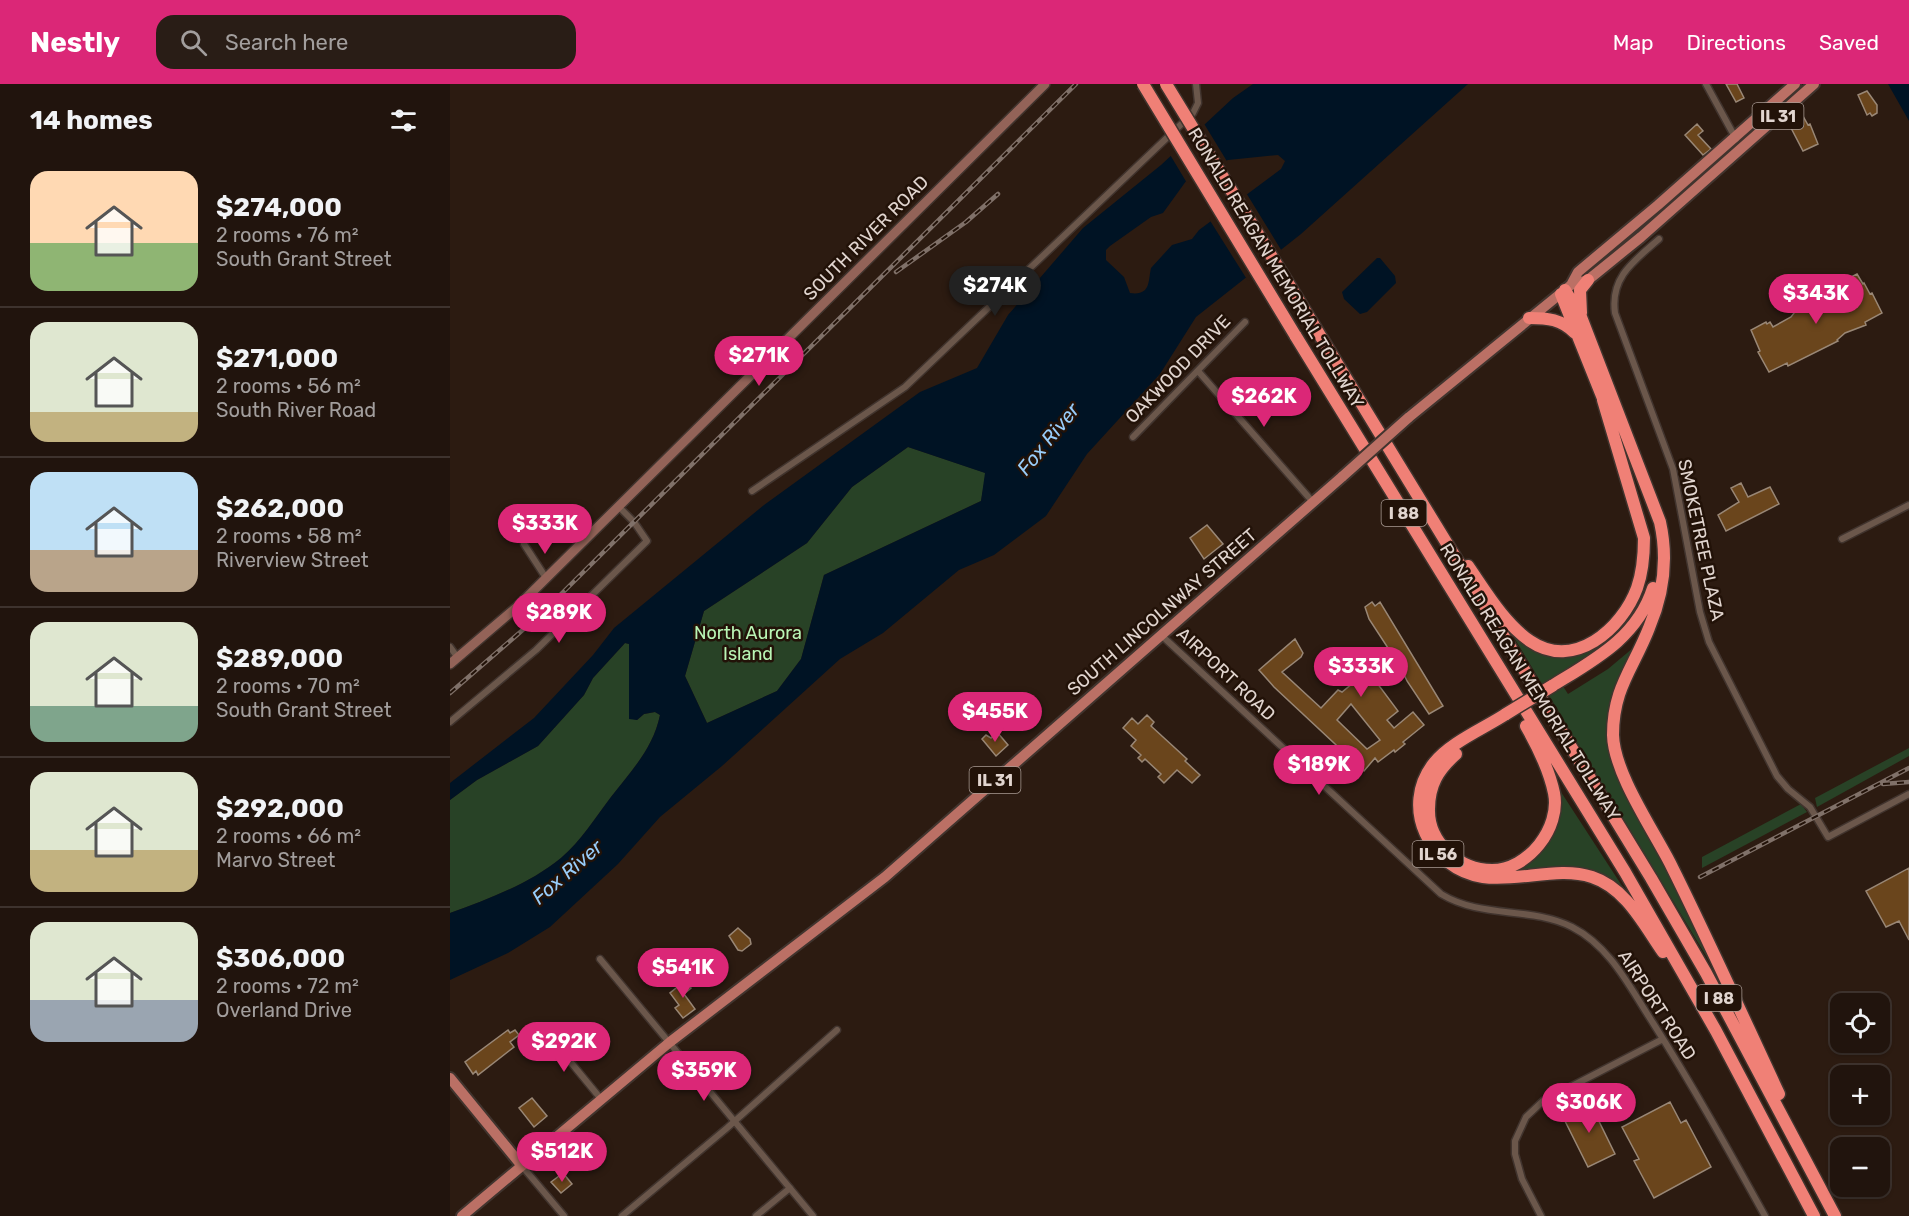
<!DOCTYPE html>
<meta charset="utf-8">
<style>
body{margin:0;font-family:Rubik,sans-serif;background:#291d16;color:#f1f3f6;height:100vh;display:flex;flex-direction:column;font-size:22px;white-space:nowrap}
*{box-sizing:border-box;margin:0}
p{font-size:20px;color:#a29e9d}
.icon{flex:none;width:33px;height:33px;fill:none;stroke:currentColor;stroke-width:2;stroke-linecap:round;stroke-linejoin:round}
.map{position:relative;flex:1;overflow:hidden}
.side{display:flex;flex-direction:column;background:#21140d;width:450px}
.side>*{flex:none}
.fabs{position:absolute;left:1380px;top:909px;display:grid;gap:12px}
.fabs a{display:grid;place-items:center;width:60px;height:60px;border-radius:12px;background:#21140d;box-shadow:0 2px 4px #0004,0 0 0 2px #3e332e;font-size:30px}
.price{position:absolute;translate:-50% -51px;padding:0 14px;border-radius:21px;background:#db2777;color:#fff;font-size:20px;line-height:39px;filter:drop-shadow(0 2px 3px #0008)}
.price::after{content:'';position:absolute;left:50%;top:36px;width:18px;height:14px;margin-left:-9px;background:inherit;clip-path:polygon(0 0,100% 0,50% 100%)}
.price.on{background:#222;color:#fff}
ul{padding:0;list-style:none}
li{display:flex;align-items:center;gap:18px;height:150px;padding:0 30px}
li+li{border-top:2px solid #3e332e}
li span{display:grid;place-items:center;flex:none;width:168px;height:120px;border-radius:18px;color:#555}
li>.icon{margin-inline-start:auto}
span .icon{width:72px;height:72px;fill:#fffc;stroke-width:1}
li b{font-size:26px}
h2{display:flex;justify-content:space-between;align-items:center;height:72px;padding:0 30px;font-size:26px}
header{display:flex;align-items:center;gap:36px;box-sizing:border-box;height:84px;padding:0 30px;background:#db2777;color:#fff}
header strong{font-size:28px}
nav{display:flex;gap:33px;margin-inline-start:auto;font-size:21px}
.search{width:420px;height:54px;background:#291d16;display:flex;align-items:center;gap:15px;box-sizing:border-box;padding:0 21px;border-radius:18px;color:#a29e9d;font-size:22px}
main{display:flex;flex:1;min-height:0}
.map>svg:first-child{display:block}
</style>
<header>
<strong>Nestly</strong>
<div class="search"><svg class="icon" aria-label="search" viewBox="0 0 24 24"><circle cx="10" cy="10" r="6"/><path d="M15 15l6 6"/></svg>Search here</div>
<nav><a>Map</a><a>Directions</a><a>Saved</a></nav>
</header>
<main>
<section class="side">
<h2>14 homes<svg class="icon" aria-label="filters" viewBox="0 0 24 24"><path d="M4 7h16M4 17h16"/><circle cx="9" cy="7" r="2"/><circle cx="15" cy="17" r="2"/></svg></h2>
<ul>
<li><span style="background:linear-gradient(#ffd9b3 60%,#8fb573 0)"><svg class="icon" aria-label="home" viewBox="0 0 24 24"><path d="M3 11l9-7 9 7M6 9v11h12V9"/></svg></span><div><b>$274,000</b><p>2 rooms · 76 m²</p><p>South Grant Street</p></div></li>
<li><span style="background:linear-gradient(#dfe7d0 75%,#c2b280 0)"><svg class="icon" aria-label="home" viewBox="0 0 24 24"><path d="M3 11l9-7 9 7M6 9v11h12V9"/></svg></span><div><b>$271,000</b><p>2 rooms · 56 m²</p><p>South River Road</p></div></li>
<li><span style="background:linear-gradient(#bfe0f5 65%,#b9a48a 0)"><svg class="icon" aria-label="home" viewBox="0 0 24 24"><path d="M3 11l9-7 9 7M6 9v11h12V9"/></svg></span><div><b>$262,000</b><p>2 rooms · 58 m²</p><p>Riverview Street</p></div></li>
<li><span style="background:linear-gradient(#dfe7d0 70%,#7fa58c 0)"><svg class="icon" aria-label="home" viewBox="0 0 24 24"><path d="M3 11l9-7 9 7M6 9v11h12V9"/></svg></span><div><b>$289,000</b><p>2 rooms · 70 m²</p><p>South Grant Street</p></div></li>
<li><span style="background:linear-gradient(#dfe7d0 65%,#c2b280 0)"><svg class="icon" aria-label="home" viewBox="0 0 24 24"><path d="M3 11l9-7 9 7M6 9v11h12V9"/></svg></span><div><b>$292,000</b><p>2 rooms · 66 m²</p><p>Marvo Street</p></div></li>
<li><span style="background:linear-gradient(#dfe7d0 65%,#9aa5b1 0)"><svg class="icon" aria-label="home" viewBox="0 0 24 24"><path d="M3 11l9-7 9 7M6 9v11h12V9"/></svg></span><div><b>$306,000</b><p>2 rooms · 72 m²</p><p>Overland Drive</p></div></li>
</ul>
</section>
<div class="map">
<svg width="1459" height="1132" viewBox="0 0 1459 1132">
<rect width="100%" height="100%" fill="#2c1b11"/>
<path fill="#284226" d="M458 363 536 389 531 417 374 491 351 575 327 607 257 639 235 592 254 527 357 459 402 403Z
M1171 542 1174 546 1156 561 1107 593 1118 610 1158 585 1183 564 1165 603 1160 619 1158 644 1212 774 1270 895 1060 547 1128 570 1152 559Z
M175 559 180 560 179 634 187 636 194 630 205 628 210 631C203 665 181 687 161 713 145 734 131 757 111 774 79 800 39 815 0 829V716L27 696 88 662 134 611 143 594Z
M1459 664V672L1367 723 1365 714Z
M1111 708 1174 805 1163 798 1059 788C1085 781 1105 758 1109 731 1110 723 1109 715 1111 708Z
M1351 720 1357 728 1252 784V773Z"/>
<path fill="#001324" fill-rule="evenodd" d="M803 0H1018L851 150 746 233 710 290 637 370 596 432 544 471 509 486 433 549 390 575 272 682 210 733 168 780 100 843 58 869 0 896V829C39 815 79 800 111 774 131 757 145 734 161 713 181 687 203 665 210 631L205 628 194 630 187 636 179 635V560L175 559 143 594 134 611 88 662 27 696 0 716V699L84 634 143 571 164 544 314 421 470 308 527 284 558 231 633 144 711 81 783 14ZM828 71 835 77 831 85 749 146 742 155 722 161 701 184C698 197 701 212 680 209L674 193 656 176V166L660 162 701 133 713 129 739 93 778 76ZM458 363 535 389 531 417 374 491 351 575 327 607 257 639 235 592 254 527 357 459 402 403Z
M1438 0H1459V37Z
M927 174H930L945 192 946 199 917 228 910 230 894 215 892 208Z"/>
<path fill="#2c1b11" d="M753 38 778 79 760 85 737 99 719 69Z
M795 107 833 169 798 197 759 135Z"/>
<path fill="#6a451c" stroke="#998776" stroke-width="1.5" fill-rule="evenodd" d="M1276 0H1287L1294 14 1286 18Z
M1417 7 1427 21V29L1422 32 1420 29 1417 31 1408 11Z
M1353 32 1358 41 1360 40 1368 60 1353 67 1339 40Z
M1247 40 1253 47 1248 51 1261 65 1253 71 1235 51Z
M1407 190 1413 200 1414 199 1420 210 1422 209 1432 229 1415 238 1416 241 1395 249 1387 256 1388 257 1338 282 1337 279 1319 288 1308 268 1310 267 1301 246 1316 238 1317 240 1320 238 1323 243 1341 233 1351 220 1361 215 1373 216 1390 206 1388 202 1392 200 1391 198Z
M1291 399 1298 413 1320 403 1329 420 1276 447 1268 431 1289 418 1281 404Z
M757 441 773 460 754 475 740 454Z
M922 518 925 522 930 518 993 622 979 630 957 597 951 584 927 599 948 627 937 636 944 644 963 628 974 641 953 658 955 660 945 668 944 666 928 678 925 674 914 687 824 603 809 586 845 555 853 569 851 573 832 588 871 624 888 606 892 608 920 585 919 583 924 577 940 567 919 535 915 523ZM901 620 930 656 917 665 887 636Z
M697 631 704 638 701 642 737 675 735 677 750 691 742 699 727 686 714 699 708 693 711 690 695 675 692 678 688 674 691 671 681 662 686 656 673 644 682 634 688 640Z
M547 648 558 661 546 672 532 655 536 651 541 654Z
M1459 784V856L1449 837 1436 843 1416 807Z
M288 844 300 855 301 860 292 867 288 866 279 852Z
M236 896 241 904 234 910 245 925 233 934 225 924 229 921 220 909Z
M58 946 60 949 65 946 69 951 60 958 64 963 28 991 26 987 23 990 15 978Z
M82 1014 97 1032 84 1043 69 1024Z
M1139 1017 1165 1070 1138 1083 1112 1031Z
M1220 1018 1231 1039 1236 1036 1261 1083 1204 1114 1184 1077 1189 1075 1172 1043Z
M113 1089 122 1100 111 1109 101 1098Z"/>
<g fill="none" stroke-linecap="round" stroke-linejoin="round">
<defs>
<path id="street" d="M1256 0 1286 55
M1209 155C1184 177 1160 193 1165 229L1223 385 1250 528 1259 558 1327 692 1338 705 1360 723 1378 753 1459 710
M748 287 862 417
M683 353 795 238
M302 407 455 303 743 29 748 19 746 0
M1392 455 1459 421
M74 460 96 494
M711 551 991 810C1032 835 1080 822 1122 843 1161 863 1180 904 1203 939 1243 1002 1279 1067 1315 1132
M0 563 8 574
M0 638 86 566 197 457 184 438 168 422
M150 875 363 1132
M95 947 151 1015
M72 1082 114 1132
M172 1132 277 1044 387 946
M306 1132 340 1104
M1091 1132 1072 1095 1065 1070V1057L1076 1033 1093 1017 1213 955"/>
<path id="secondary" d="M0 580 67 523 595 0"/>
<path id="primary" d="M1121 201 1128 188 1208 121 1345 0
M958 334 1121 201 1138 196 1191 153 1364 0
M0 994 72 1082
M12 1132 220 958 435 793 893 392"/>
<path id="highway" d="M1115 206 1131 233 1210 438C1218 474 1214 509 1199 544 1183 585 1163 604 1163 651 1164 689 1202 744 1220 779 1258 855 1293 933 1329 1010
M1111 210 1154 317
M1131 229 1130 206 1138 196
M1079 234C1098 234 1111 235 1125 249
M863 240 1201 794 1256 889 1385 1132
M845 251 1175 788 1266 947 1364 1132
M1018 482C1036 508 1054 539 1080 557 1124 587 1172 545 1187 504 1193 487 1194 471 1194 454L1153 316
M1102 602C1144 576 1187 554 1203 504
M1056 630C1033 645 1001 658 984 679 949 723 980 785 1033 793 1069 798 1108 782 1142 793 1176 804 1194 841 1213 868
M1006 670C988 686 979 701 979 725 978 758 1009 786 1042 786 1078 786 1111 744 1104 709 1099 685 1088 663 1076 642"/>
</defs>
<use href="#street" stroke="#41342e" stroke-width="9"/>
<use href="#secondary" stroke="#41342e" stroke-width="12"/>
<use href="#primary" stroke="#41342e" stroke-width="14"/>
<use href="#highway" stroke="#41342e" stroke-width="15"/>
<use href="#street" stroke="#6b574b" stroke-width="6"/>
<use href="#secondary" stroke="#936358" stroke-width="9"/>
<use href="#primary" stroke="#bb7065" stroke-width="10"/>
<use href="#highway" stroke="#f08076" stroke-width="12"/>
<defs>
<path id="rail" d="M446 188 516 138 548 110
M0 609 91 530 626 0
M1433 700 1459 698
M1250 793 1459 684"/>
</defs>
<use href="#rail" stroke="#807169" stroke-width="4.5"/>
<use href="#rail" stroke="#221208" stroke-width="2" stroke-dasharray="7" stroke-linecap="butt"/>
<defs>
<path id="primary-bridge" d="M893 392 958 334"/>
<path id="highway-bridge" d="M693 0 845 251
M716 0 863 240
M1056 630 1102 602"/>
</defs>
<use href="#primary-bridge" stroke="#41342e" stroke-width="14" stroke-linecap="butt"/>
<use href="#highway-bridge" stroke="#41342e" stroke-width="15" stroke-linecap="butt"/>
<use href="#primary-bridge" stroke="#bb7065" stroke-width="10"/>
<use href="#highway-bridge" stroke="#f08076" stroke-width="12"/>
</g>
<g text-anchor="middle" stroke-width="5" stroke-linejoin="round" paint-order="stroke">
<g fill="#221208" stroke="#a89a93" stroke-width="1.5">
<rect x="1302.5" y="19" width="51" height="26" rx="4.5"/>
<rect x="931.5" y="416" width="45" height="26" rx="4.5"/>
<rect x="519.5" y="683" width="51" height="26" rx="4.5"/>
<rect x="962.5" y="757" width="51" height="26" rx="4.5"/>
<rect x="1246.5" y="901" width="45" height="26" rx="4.5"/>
</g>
<g font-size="16" font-weight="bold" fill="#e1d5cf">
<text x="1328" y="38">IL 31</text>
<text x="954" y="435">I 88</text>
<text x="545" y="702">IL 31</text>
<text x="988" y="776">IL 56</text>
<text x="1269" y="920">I 88</text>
</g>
<g font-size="18" fill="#e1d5cf" stroke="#221208">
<text transform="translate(416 154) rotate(-45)" y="6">SOUTH RIVER ROAD</text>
<text transform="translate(826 184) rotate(59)" y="6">RONALD REAGAN MEMORIAL TOLLWAY</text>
<text transform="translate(728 285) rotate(-46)" y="6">OAKWOOD DRIVE</text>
<text transform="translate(1251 456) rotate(78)" y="6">SMOKETREE PLAZA</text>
<text transform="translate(712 528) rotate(-41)" y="6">SOUTH LINCOLNWAY STREET</text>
<text transform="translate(776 590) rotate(43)" y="6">AIRPORT ROAD</text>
<text transform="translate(1080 598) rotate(58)" y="6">RONALD REAGAN MEMORIAL TOLLWAY</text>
<text transform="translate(1207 921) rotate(57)" y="6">AIRPORT ROAD</text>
</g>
<g font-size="18" fill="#b9f5b5" stroke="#221208">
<text x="298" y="555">North Aurora<tspan x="298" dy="21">Island</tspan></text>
</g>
<g font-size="20" font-style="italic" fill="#98cdfa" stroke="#221208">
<text transform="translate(598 355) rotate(-51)" y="7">Fox River</text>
<text transform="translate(117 788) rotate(-41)" y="7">Fox River</text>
</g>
</g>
</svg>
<div class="fabs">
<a><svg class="icon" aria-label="locate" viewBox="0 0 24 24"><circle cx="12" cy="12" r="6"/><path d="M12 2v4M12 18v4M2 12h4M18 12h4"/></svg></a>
<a>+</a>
<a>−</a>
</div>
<b class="price on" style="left:545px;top:233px">$274K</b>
<b class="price" style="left:1366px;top:241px">$343K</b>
<b class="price" style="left:309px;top:303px">$271K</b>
<b class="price" style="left:814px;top:344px">$262K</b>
<b class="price" style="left:95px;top:471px">$333K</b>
<b class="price" style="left:109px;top:560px">$289K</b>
<b class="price" style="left:911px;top:614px">$333K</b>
<b class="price" style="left:545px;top:659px">$455K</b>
<b class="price" style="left:869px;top:712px">$189K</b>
<b class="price" style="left:233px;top:915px">$541K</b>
<b class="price" style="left:114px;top:989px">$292K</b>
<b class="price" style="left:254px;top:1018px">$359K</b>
<b class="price" style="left:1139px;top:1050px">$306K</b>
<b class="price" style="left:112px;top:1099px">$512K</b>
</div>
</main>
